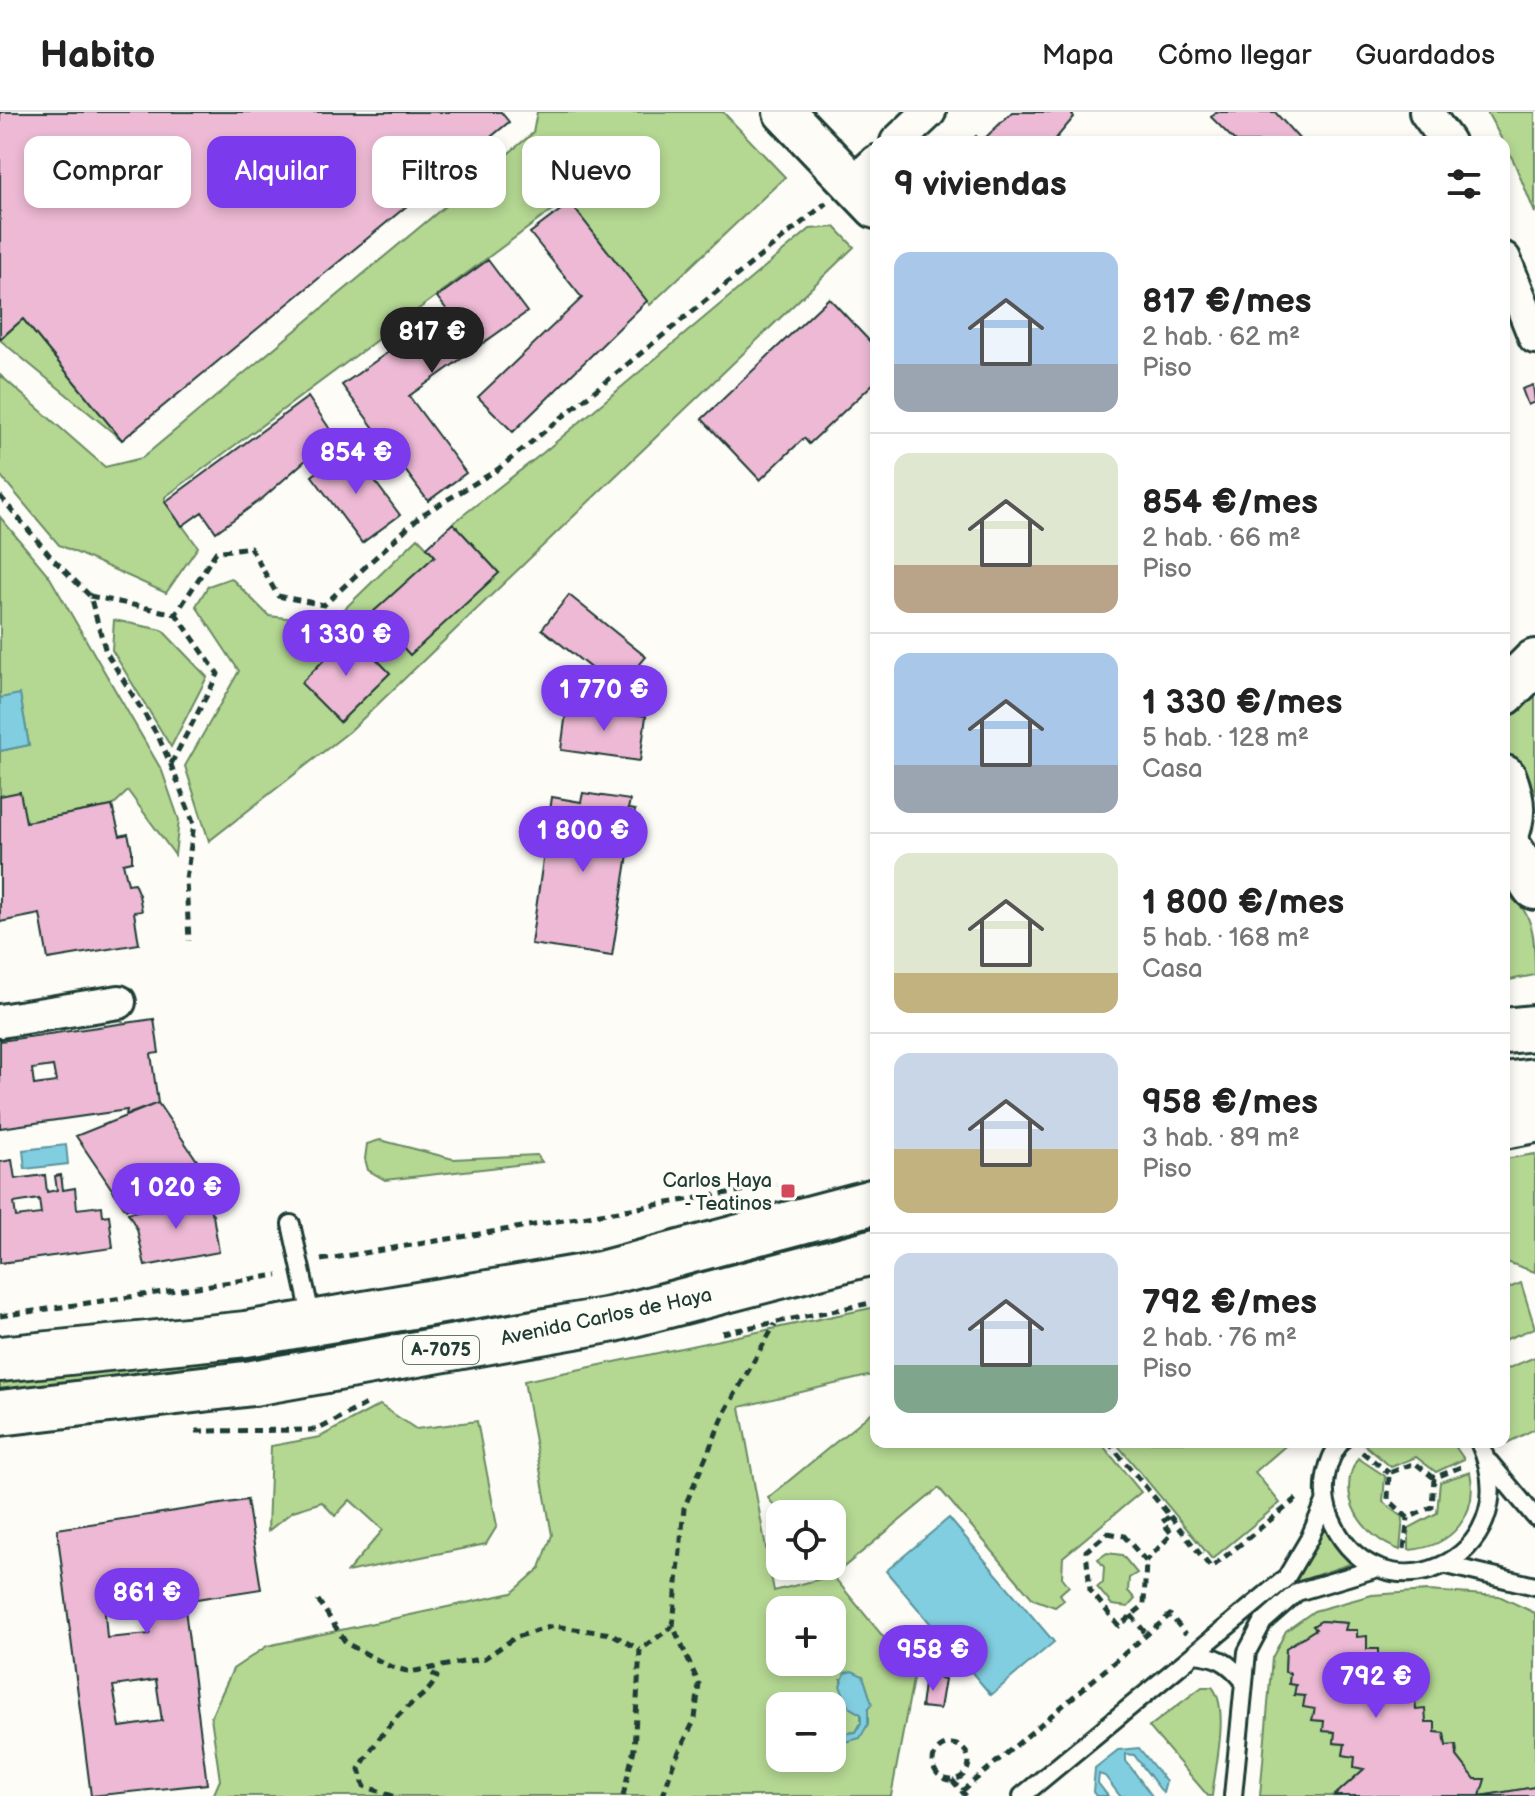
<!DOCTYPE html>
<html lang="es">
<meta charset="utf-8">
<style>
body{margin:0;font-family:"Balsamiq Sans",sans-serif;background:#f6f6f6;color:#222;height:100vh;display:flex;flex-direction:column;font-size:30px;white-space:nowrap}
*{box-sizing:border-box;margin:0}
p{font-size:26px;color:#767676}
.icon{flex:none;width:44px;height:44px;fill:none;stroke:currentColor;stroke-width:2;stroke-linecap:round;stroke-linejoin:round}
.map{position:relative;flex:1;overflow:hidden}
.side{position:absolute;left:870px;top:24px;width:640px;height:1312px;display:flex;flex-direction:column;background:#fff;border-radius:16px;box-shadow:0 4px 12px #0003}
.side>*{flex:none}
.hud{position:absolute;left:24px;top:24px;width:726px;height:72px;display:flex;gap:16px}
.tools{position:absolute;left:766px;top:1388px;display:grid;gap:16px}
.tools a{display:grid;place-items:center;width:80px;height:80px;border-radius:16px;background:#fff;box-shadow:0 4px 12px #0003;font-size:40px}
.price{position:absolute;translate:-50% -68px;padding:0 18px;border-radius:28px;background:#7c3aed;color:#fff;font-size:26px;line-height:52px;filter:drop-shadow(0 2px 4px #0008)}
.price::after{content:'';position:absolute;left:50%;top:48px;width:24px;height:18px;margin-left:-12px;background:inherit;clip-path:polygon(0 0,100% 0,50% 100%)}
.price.on{background:#222;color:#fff}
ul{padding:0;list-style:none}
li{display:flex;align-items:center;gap:24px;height:200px;padding:0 24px}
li+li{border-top:2px solid #e0e0e0}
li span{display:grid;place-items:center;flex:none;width:224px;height:160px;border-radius:16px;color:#555}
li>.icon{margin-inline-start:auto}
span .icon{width:96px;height:96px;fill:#fffc;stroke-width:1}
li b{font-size:34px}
h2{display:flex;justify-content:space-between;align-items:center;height:96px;padding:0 24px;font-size:34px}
.chip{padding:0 28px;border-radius:16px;background:#fff;box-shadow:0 4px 12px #0003;font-size:28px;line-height:72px}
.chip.on{background:#7c3aed;color:#fff}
header{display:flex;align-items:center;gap:48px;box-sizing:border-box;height:112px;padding:0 40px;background:#fff;border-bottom:2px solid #e0e0e0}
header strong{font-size:38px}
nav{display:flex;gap:44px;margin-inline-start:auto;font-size:28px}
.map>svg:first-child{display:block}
</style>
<header>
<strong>Habito</strong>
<nav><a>Mapa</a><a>Cómo llegar</a><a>Guardados</a></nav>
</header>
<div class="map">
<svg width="1535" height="1684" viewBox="0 0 1535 1684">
<rect width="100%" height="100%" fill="#fdfcf7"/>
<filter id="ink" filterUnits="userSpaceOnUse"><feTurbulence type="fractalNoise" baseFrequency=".0125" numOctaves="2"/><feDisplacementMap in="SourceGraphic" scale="16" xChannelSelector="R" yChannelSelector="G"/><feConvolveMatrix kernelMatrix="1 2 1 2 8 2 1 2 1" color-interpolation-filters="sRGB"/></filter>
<g filter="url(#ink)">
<path fill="#b4d792" stroke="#6a8a63" stroke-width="2" fill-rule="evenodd" d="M537 0H723L785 65 650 193 567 87 165 385V390L198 435 166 481 59 433 0 363V263L105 355 142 346 533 21Z
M1487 0H1535V101L1514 50Z
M835 115 854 135 350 619 209 729 185 654 239 559 196 494 208 474 231 466 269 504 330 511 418 426 435 444 372 501 410 542 499 461 453 411 544 340 810 117ZM351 521 390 561 340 610Z
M23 207 122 328 0 228Z
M0 405 49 464 162 659 179 708 175 743 128 679 112 694 26 710 0 684V639L29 633 20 583 0 586Z
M114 508 162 518 207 565 171 635 112 538Z
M1535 562V682L1532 685 1526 684 1504 644V591Z
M1504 782C1535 796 1535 828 1535 863L1504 869Z
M380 1028 453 1047 537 1043 542 1050 385 1068 368 1058 365 1047 367 1032Z
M1535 1042V1160L1504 1149V1047Z
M876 1115V1131L416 1225 386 1218 580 1183Z
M1521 1171 1535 1216 1504 1228V1178Z
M876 1195V1262L740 1295 774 1479 832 1464 824 1454H832V1402H781L768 1386 876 1297V1330H1100L1141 1380 1063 1445 1062 1465 1069 1474 1060 1482 1064 1488 1055 1495 1033 1487 939 1376 833 1464 914 1562 891 1684H213L220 1668 211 1605 233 1557 267 1534 512 1481 540 1456 552 1423 524 1269ZM780 1498H832V1550H780ZM863 1564 870 1586 860 1626 844 1630V1641L819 1649 817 1646H780V1594H832V1623L856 1620 861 1611V1602C848 1595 840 1582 841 1567Z
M235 1240 236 1256 0 1279V1263Z
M1535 1245V1317L1507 1331 1504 1327V1258Z
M380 1293 416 1317 477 1309 497 1414 486 1432 347 1460 383 1418 350 1388 335 1404 322 1390 293 1399 268 1419 271 1334 320 1325Z
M1115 1330H1290L1255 1360 1280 1391 1212 1447Z
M1369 1330H1452L1464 1347 1436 1360 1416 1345 1391 1355 1365 1333Z
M1358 1346 1385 1364 1383 1390 1403 1405 1400 1438C1362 1425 1334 1383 1358 1346Z
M1470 1360C1479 1403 1452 1435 1409 1438V1416L1437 1401 1440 1370Z
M1324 1414 1350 1452 1296 1470Z
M1107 1441 1122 1443 1137 1461 1129 1466 1128 1479 1135 1487 1128 1495 1112 1493 1097 1475 1103 1471 1104 1455 1098 1447Z
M1428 1479 1499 1484 1535 1501V1675L1480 1684 1485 1667H1475L1457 1644 1456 1633 1446 1634 1444 1621 1435 1620V1610H1426L1425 1598H1416L1415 1587 1406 1586 1405 1573 1396 1572V1561H1387L1386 1549H1378L1377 1537H1367L1366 1525H1357L1345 1518 1346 1511 1322 1509 1313 1514 1316 1517 1286 1536 1285 1559 1290 1561 1289 1572 1296 1573 1295 1583 1305 1584 1315 1597 1313 1608 1324 1609V1619L1335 1620 1334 1631 1345 1632 1343 1643 1355 1645 1354 1655 1364 1657 1334 1684H1260L1272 1546 1286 1519 1314 1499 1372 1483Z
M1202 1575H1212C1230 1595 1215 1657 1212 1684H1208L1149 1615Z"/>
<path fill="#82cee1" stroke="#5a949c" stroke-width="2" d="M20 582 29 633 0 639V586Z
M66 1033 68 1052 25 1057 23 1038Z
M949 1406 1054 1530 991 1583 886 1459Z
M852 1559 863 1564 872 1592 868 1597V1612L860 1626 844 1630V1641L832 1645V1623L856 1620 861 1611V1602L850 1596 840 1574 845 1561Z
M1139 1636 1166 1670 1163 1681 1134 1643 1126 1642V1649L1152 1684H1120L1105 1664 1099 1662 1098 1671 1108 1684H1096L1093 1680 1095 1656 1118 1638Z"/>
<path fill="#edb9d4" stroke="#1f3d34" stroke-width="2" fill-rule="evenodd" d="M0 0H501L509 10 122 328 23 207 0 227Z
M1012 0H1070L1074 5 1053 30H970L976 24 981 30Z
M1216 0H1275L1302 30H1236L1211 5Z
M570 91 647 189 513 320 478 285 582 186 530 121Z
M488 148 527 200 409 284 466 361 428 389 342 273 447 198 437 185Z
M829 186 876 236V269L809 332 804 326 760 368 702 307Z
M1533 273 1535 290 1528 293 1522 277Z
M308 285 334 323 263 386 216 420 202 400 182 414 165 390Z
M350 336 400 403 362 431 312 364Z
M453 411 499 461 410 543 372 501 435 444 427 435Z
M569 483 646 545 618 578 542 517Z
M351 521 390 561 340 610 301 571Z
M567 593 646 604 640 649 561 638Z
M20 680 26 710 112 694 120 724 128 722 132 738V749L123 751 128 772 134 771 139 783 142 799 134 800 139 832 48 847 40 802 0 810V684Z
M583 681 630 688 628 697 635 698 612 844 531 832 552 685 581 690Z
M154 907 159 941 151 942 158 991 126 1003 127 998 0 1016V929ZM53 954 56 970 34 973 32 957Z
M158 991 200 1053 126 1098 76 1024Z
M12 1048 15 1067 45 1063 47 1080 57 1078 55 1064 61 1063 63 1078 75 1076 77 1097 102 1094 103 1104 109 1103 113 1136 0 1151V1050ZM39 1087 41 1102 16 1105 14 1091Z
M203 1085 213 1103 219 1140 145 1154 137 1117 128 1101Z
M247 1388 261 1477 184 1489 207 1672 91 1684 57 1417ZM145 1472 150 1522 107 1526 103 1477ZM156 1568 162 1609 120 1615 113 1574Z
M1321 1509 1347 1511 1345 1518H1357V1525L1367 1524V1537H1378V1549H1386L1387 1561 1396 1560V1572L1405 1573 1406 1586 1415 1587 1416 1598 1425 1597 1426 1610H1435V1620L1444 1621 1446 1634 1456 1633 1457 1644 1475 1667H1485L1480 1684 1535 1675V1684H1334L1364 1657 1354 1655 1355 1645 1343 1643 1345 1632 1334 1631 1335 1620 1323 1619 1324 1609 1312 1608 1315 1597 1303 1595 1305 1584 1294 1583 1296 1573 1289 1572 1290 1561 1285 1560 1286 1536 1316 1517 1313 1514Z
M925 1564 945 1567 940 1597 921 1595Z"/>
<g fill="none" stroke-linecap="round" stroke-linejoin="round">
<defs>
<path id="service" d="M291 1112 312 1208
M1341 1330C1326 1348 1321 1377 1328 1399 1370 1519 1535 1449 1479 1330
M1490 1351 1535 1405
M1447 1453 1535 1474
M1194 1542C1218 1544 1228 1550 1243 1568
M1022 1684 1286 1466 1309 1427 1325 1390
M1233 1684 1247 1540 1263 1510 1297 1480 1378 1456"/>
<path id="minor" d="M1426 0 1448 30
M897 30 929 0
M853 72 876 50
M1504 147 1535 225
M0 909 119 890"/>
<path id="tertiary" d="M784 0 876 96"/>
<path id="secondary" d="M1504 581 1535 550
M1504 666C1513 689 1514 705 1504 728
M1504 729 1535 775
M1504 1014 1535 1008"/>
<path id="primary" d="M1504 919 1535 916
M1504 973 1535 969
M0 1247 246 1222 601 1162 876 1089
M0 1301 253 1271 614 1207 876 1139"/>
</defs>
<use href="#service" stroke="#1f3d34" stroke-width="22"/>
<use href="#minor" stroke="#1f3d34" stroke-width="38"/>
<use href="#tertiary" stroke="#1f3d34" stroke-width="46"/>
<use href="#secondary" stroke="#1f3d34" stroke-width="50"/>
<use href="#primary" stroke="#1f3d34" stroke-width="50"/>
<path stroke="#1f3d34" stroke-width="5" stroke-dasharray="8 6" stroke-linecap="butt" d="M0 384 51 445 90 484 106 540 158 624 171 653 194 712 186 767 189 829
M90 484 176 502 216 440 250 435 278 484 324 493 420 404 497 358 826 91
M171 652 218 562 176 502
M321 1148 777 1073
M0 1204 278 1163
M722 1221 876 1190
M196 1319 317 1318 368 1291
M1108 1330 1170 1404 1162 1410 1172 1422 1146 1449
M1362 1340 1389 1361
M1434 1366 1415 1351 1389 1361 1388 1387 1408 1406 1432 1395 1434 1366 1463 1354
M1170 1404 1211 1456 1300 1384
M1108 1421 1124 1424 1146 1449 1144 1493 1119 1514 1090 1478 1086 1439Z
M1404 1437 1408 1406
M318 1488 346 1531 389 1554 410 1560 485 1546 516 1525 553 1514 612 1522 640 1538
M1131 1503 1147 1523
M933 1650a18 18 0 1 1 36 0a18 18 0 1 1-36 0Z
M952 1668 966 1684
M962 1679 1170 1503 1186 1522
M393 1684 364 1674 359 1657C371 1637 385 1617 401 1601 415 1587 428 1583 437 1565L428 1558
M623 1684 634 1637 640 1538 673 1514
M663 1684 673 1652 695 1607 699 1572 673 1514 684 1396 726 1298 775 1212"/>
<use href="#service" stroke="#fdfcf7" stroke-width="16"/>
<use href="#minor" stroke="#fdfcf7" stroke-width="32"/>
<use href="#tertiary" stroke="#fdfcf7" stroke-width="40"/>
<use href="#secondary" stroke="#fdfcf7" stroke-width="44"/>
<use href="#primary" stroke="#fdfcf7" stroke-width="44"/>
</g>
</g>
<rect fill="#d1495b" stroke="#fdfcf7" stroke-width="3" x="780" y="1071" width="16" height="16" rx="4"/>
<g text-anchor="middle" stroke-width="7" stroke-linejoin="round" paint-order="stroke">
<rect fill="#fdfcf7" stroke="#62766e" stroke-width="2" x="403" y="1224" width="76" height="28" rx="6"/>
<g font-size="18" font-weight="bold" fill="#1f3d34">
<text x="441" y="1244">A-7075</text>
</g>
<g font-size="20" fill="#1f3d34" stroke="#fdfcf7" text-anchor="end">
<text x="772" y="1075">Carlos Haya<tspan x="772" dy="23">- Teatinos</tspan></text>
</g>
<g font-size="20" fill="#1f3d34" stroke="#fdfcf7">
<text transform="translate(606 1204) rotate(-12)" y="7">Avenida Carlos de Haya</text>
</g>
</g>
</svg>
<div class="tools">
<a><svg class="icon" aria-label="locate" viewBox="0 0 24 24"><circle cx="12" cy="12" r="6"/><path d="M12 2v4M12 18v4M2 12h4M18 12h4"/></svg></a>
<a>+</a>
<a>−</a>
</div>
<b class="price on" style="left:432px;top:263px">817 €</b>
<b class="price" style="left:356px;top:384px">854 €</b>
<b class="price" style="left:346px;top:566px">1 330 €</b>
<b class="price" style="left:604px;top:621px">1 770 €</b>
<b class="price" style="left:583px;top:762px">1 800 €</b>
<b class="price" style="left:176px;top:1119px">1 020 €</b>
<b class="price" style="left:147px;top:1524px">861 €</b>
<b class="price" style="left:933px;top:1581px">958 €</b>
<b class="price" style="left:1376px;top:1608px">792 €</b>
<div class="hud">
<a class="chip">Comprar</a>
<a class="chip on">Alquilar</a>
<a class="chip">Filtros</a>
<a class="chip">Nuevo</a>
</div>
<section class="side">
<h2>9 viviendas<svg class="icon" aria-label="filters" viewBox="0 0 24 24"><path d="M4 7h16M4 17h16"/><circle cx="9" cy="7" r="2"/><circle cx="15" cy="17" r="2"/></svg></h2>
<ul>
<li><span style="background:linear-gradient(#a9c7e8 70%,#9aa5b1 0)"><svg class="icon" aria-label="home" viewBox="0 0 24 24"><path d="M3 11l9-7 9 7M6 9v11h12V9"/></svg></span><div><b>817 €/mes</b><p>2 hab. · 62 m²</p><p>Piso</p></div></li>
<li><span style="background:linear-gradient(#dfe7d0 70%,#b9a48a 0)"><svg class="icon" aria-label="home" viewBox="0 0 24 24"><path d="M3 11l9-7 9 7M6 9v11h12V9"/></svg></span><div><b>854 €/mes</b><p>2 hab. · 66 m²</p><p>Piso</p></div></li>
<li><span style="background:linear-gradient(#a9c7e8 70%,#9aa5b1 0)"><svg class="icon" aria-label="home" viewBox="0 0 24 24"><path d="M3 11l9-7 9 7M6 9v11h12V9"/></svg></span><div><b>1 330 €/mes</b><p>5 hab. · 128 m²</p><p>Casa</p></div></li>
<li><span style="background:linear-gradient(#dfe7d0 75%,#c2b280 0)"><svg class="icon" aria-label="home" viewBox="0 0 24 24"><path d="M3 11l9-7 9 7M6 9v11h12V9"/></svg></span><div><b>1 800 €/mes</b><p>5 hab. · 168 m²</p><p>Casa</p></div></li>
<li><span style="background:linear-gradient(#c9d6e8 60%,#c2b280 0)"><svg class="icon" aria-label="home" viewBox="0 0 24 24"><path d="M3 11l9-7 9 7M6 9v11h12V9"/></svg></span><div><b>958 €/mes</b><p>3 hab. · 89 m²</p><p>Piso</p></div></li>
<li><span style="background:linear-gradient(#c9d6e8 70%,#7fa58c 0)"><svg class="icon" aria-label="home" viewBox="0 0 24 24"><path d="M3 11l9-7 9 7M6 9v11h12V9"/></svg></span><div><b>792 €/mes</b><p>2 hab. · 76 m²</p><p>Piso</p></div></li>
</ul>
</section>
</div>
